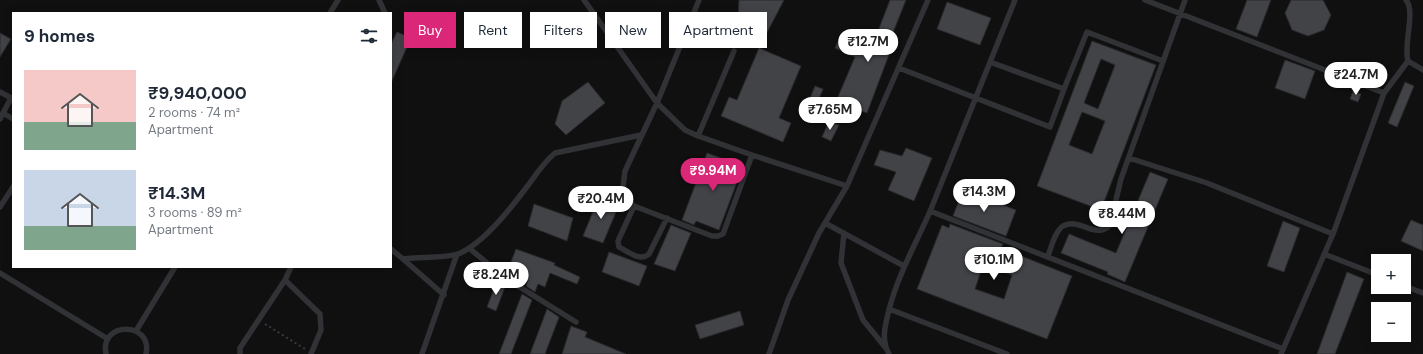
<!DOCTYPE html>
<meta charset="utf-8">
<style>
body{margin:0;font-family:"DM Sans",sans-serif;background:#f2f2f3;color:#1f2937;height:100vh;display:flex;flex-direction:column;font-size:15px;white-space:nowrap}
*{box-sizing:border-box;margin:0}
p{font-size:13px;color:#747a83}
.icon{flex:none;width:22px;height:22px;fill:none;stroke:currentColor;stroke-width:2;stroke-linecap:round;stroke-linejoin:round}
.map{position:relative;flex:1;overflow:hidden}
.side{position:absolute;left:12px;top:12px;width:380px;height:256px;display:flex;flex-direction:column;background:#fff;border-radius:0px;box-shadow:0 2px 10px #0003}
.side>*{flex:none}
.top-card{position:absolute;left:404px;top:12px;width:380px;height:36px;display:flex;gap:8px}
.fabs{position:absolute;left:1371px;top:254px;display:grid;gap:8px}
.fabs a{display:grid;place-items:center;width:40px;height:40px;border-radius:0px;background:#fff;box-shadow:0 2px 10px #0003;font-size:20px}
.price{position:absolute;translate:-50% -34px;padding:0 9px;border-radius:14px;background:#fff;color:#222;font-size:13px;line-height:26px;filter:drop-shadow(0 1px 2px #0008)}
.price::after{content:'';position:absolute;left:50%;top:24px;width:12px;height:9px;margin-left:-6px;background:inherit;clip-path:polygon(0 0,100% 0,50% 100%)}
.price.active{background:#db2777;color:#fff}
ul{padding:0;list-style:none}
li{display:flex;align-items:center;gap:12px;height:100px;padding:0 12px}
li span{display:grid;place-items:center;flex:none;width:112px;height:80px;border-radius:0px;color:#555}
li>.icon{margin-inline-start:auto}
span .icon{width:48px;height:48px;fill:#fffc;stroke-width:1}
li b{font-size:17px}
h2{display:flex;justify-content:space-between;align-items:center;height:48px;padding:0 12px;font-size:17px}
.chip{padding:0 14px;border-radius:0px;background:#fff;box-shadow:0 2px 10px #0003;font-size:14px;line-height:36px}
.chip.active{background:#db2777;color:#fff}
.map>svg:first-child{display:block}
</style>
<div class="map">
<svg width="1423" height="354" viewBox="0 0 1423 354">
<rect width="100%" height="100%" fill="#101011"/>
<path fill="#414347" stroke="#2a2a2d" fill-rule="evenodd" d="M739 0H784L759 48 737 42Z
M890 0H906L886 50 890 52 867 113 844 104 841 109 834 106 855 57 835 48 840 37 875 53 883 33 878 31Z
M1247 0H1271L1257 37 1236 29Z
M1291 0H1323L1331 15 1324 30 1308 36 1292 30 1285 13Z
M947 2 991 18 980 45 937 29Z
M397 32 411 38 391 83V44Z
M0 33 11 39 0 57Z
M1092 41 1156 65 1101 210 1037 186ZM1101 59 1115 65 1098 109 1084 103ZM1082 112 1105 121 1092 154 1069 145Z
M759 48 801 66 779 118 791 123 783 142 721 116 729 97 737 100Z
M1285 60 1315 71 1305 99 1275 88Z
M1376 64 1384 67 1379 81 1371 78Z
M588 82 605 103 566 135 555 124 562 101Z
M1405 82 1414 86 1397 127 1388 123Z
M815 86 823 89 812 116 804 113Z
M1353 91 1361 94 1358 102 1350 99Z
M829 121 839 125 831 141 822 137Z
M906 148 932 158 914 201 888 190 896 172 874 165 880 150 902 156Z
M707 153 743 166 719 230 696 221 694 225 682 220Z
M1150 172 1168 179 1125 282 1107 274 1108 272 1061 253 1069 234 1116 253Z
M963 190 1016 210 1006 236 953 216Z
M599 197 619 205 603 243 583 236Z
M534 204 573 218 567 241 528 226Z
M1411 220 1423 225V251L1401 241Z
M1283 221 1300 228 1284 272 1267 266Z
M950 224 1003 244 1001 248 1072 276 1047 339 917 289 942 225 949 228ZM983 265 1012 275 1004 299 975 289Z
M671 225 691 233 675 271 654 264Z
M516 249 555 263 554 265 580 277 577 284 550 273 545 287 538 284 535 292 526 286 528 280 507 272Z
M609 252 647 266 639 286 602 272Z
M1347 272 1364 279 1335 354H1317Z
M497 281 506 284 496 311 487 307Z
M522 294 532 300 511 354H499Z
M547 309 559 317 558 320 545 354H530Z
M740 311 744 325 700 339 695 325Z
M571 326 587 332 585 337 626 354H562Z"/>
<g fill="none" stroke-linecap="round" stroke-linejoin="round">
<path stroke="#37393c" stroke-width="2" stroke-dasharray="2 3" stroke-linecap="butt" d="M265 324 305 349"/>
<path stroke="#313235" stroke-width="5.5" d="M379 0 385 13
M584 0 657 103 685 130 698 136 752 155 847 186
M699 0 657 103 625 171 623 187 629 201 634 206 712 236H718L723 234 752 155
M1145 0 1384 93
M1406 0C1416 12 1403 44 1408 61
M330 13 338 0
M899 68 1050 127 1064 89 990 62
M1064 89 1087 32 1163 61
M0 92 13 99
M3 113 13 119
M0 119 11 98
M698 136 734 51
M1129 158 1207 183 1333 234
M634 206 618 241 619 247C629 252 640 262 649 254L667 218
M0 207 13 187
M930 211 1283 349
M825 223 904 266
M844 233 841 263 863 320 885 347
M469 248 505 278 576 322
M391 249 403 259C417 257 446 258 458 254 483 244 510 209 526 188 535 176 543 163 555 153L641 135
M1324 254 1378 275
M1048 256C1051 248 1055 231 1063 226 1079 217 1096 240 1110 225L1121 179 1185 0
M403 259 444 295
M0 273 108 339
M285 280 320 314 321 330 311 354
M1404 286 1423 293
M889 309 1007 354
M136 331 175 267
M106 354C99 321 153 321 146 354
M240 354V348L285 280 291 267
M422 354 457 254
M769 354 788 300 819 233 847 186 928 0
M889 354C881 340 885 325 889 310 898 274 917 242 931 209 959 139 987 70 1015 0
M1281 354 1333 234 1384 93 1408 61 1423 70"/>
</g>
</svg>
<div class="fabs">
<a>+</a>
<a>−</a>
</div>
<b class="price" style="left:868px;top:63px">₹12.7M</b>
<b class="price" style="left:1356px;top:96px">₹24.7M</b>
<b class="price" style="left:830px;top:131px">₹7.65M</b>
<b class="price active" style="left:713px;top:192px">₹9.94M</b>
<b class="price" style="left:984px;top:213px">₹14.3M</b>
<b class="price" style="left:601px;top:220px">₹20.4M</b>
<b class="price" style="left:1122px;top:235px">₹8.44M</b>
<b class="price" style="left:994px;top:281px">₹10.1M</b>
<b class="price" style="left:496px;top:296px">₹8.24M</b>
<div class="top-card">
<a class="chip active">Buy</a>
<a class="chip">Rent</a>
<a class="chip">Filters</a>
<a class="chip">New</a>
<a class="chip">Apartment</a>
</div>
<section class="side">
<h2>9 homes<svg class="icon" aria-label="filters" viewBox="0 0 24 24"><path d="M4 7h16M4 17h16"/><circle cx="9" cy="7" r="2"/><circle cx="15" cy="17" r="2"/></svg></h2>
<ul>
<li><span style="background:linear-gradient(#f6c9c9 65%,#7fa58c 0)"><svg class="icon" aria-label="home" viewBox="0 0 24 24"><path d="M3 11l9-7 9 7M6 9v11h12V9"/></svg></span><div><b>₹9,940,000</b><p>2 rooms · 74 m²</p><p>Apartment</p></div></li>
<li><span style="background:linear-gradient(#c9d6e8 70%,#7fa58c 0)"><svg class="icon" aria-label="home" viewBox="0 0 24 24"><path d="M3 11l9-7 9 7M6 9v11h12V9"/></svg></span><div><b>₹14.3M</b><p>3 rooms · 89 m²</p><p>Apartment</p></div></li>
</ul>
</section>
</div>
